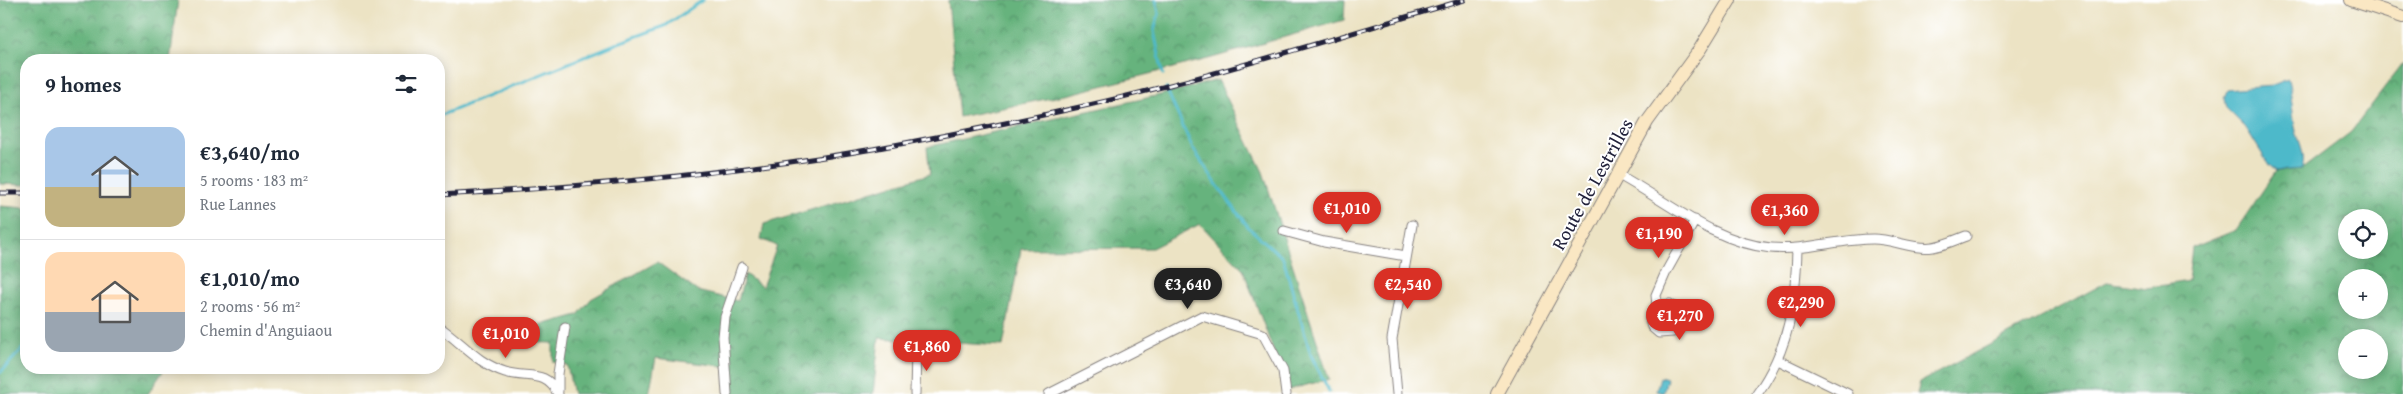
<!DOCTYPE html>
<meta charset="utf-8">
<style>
body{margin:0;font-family:"Gentium Book Plus",serif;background:#f6f6f7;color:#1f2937;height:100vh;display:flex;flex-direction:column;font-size:19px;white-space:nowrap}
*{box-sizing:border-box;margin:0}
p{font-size:16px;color:#747a83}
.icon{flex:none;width:28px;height:28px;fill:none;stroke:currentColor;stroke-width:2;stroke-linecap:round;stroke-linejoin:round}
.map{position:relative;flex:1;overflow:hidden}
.details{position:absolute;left:20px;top:54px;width:425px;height:320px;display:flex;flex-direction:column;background:#fff;border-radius:20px;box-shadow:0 2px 12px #0003}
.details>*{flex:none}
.buttons{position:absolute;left:2338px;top:209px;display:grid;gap:10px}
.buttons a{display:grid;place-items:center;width:50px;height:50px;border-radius:50%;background:#fff;box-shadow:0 2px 12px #0003;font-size:25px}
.price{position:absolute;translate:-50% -42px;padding:0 11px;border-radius:18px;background:#d93025;color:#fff;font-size:16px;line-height:32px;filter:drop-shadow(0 1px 2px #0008)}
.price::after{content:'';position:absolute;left:50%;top:30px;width:15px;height:11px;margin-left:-8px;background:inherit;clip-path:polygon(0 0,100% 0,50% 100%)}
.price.on{background:#222;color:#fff}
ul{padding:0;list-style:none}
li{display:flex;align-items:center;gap:15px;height:125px;padding:0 25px}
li+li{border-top:1px solid #e0e1e3}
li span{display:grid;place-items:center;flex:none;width:140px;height:100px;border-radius:15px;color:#555}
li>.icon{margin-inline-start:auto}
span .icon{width:60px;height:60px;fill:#fffc;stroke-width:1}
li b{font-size:21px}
h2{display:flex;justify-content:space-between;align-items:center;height:60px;padding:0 25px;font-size:21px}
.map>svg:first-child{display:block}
</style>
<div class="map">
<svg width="2403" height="394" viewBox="0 0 2403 394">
<defs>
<pattern id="forest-crowns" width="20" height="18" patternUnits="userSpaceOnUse" patternTransform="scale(1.25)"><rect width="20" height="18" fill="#66b37d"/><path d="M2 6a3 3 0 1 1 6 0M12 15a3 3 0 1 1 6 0" fill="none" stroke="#549168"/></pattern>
</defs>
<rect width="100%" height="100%" fill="#fff"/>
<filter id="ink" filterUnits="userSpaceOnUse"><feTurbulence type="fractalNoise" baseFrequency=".02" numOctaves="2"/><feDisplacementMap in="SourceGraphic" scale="10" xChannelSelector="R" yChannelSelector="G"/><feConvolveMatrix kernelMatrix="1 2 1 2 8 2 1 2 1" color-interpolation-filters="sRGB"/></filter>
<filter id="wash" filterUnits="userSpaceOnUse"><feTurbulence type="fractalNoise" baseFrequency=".0096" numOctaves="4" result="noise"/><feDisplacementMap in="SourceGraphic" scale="20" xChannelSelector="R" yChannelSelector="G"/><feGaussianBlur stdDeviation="1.12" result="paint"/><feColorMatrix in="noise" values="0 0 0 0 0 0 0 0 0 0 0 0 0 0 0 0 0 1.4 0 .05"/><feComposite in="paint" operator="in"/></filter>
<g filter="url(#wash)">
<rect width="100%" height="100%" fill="#ece3c4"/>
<path fill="url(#forest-crowns)" stroke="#446a5c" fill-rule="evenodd" d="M0 0H178L170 60H26V185L0 184Z
M948 0H1345L1344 20 1212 58 1070 94 959 117Z
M2403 64V394H1917L1920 382 2107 282 2147 288 2188 281 2192 248 2236 230 2276 171 2302 169 2351 132ZM2346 218H2379V250H2346ZM2346 278H2379V310H2346ZM2346 338H2379V370H2346Z
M1218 80 1263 172 1329 379 1288 390 1243 269 1200 224 1152 248 1021 249 1003 346 879 338 873 394H732L730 367 656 358 649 394H573L567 365 553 362V343L522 342 523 330 578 315 591 299 657 262 697 291 738 301 745 274 762 287 777 246 761 239 764 224 930 174 927 147 1160 95Z
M0 206 26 208V368H165L148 394H0Z"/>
<path fill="#4eb9ca" stroke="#386e82" d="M2288 79C2292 95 2292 111 2295 127 2298 141 2307 154 2302 169L2276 171 2269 165 2246 128 2226 108 2224 99 2227 90 2270 86Z
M1660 377 1667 379 1663 393 1656 391Z"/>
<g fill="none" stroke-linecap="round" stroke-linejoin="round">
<path stroke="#4eb9ca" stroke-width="3" d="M1156 0 1159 13 1154 31 1163 74
M1166 88 1192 147 1217 185 1249 228 1283 258 1311 355 1329 391
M439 116 618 43 665 26 703 0
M0 373 26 345"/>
</g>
</g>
<g filter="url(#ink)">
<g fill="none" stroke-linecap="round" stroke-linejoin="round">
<defs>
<path id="street" d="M1617 174C1667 201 1713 242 1771 248 1805 251 1839 239 1873 239 1893 239 1914 250 1933 247 1945 245 1955 240 1966 236
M1284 231 1324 242 1406 256
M1657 306 1670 304 1679 312V325L1673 332 1659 333 1652 327 1650 318 1657 306 1656 295 1666 272 1695 220
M439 327C463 343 475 362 505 372 527 379 546 369 558 394
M1778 360 1848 394
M558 391V374L565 327
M727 394 723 337 725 317 742 267
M915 394 916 349
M1049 394 1202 316 1263 334 1283 371 1286 394
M1397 394 1392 339 1412 225
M1757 394C1789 350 1796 301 1797 248"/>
<path id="secondary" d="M2351 0 2403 17
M1497 394 1647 122 1700 49 1730 0"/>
</defs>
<use href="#street" stroke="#878280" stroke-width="11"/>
<use href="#secondary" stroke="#878280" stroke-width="14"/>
<use href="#street" stroke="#fff" stroke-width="9"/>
<use href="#secondary" stroke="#fae7c3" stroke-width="12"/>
<defs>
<path id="rail" d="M0 193H26
M439 195C584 187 729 174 873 149 945 136 1017 121 1089 105 1215 76 1340 36 1464 0"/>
</defs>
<use href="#rail" stroke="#22223b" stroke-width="5"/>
<use href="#rail" stroke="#fff" stroke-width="3" stroke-dasharray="9" stroke-linecap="butt"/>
</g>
</g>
<g text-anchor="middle" stroke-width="4" stroke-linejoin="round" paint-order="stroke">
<g font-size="19" fill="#22223b" stroke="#fff">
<text transform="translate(1592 184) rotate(-61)" y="7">Route de Lestrilles</text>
</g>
</g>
</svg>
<div class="buttons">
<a><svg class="icon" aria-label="locate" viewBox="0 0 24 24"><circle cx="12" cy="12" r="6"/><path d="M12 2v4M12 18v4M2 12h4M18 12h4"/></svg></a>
<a>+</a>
<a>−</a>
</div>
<b class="price" style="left:1347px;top:234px">€1,010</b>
<b class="price" style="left:1785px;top:236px">€1,360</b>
<b class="price" style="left:1659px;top:259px">€1,190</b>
<b class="price on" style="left:1188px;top:310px">€3,640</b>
<b class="price" style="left:1408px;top:310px">€2,540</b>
<b class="price" style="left:1801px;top:328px">€2,290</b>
<b class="price" style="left:1680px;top:341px">€1,270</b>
<b class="price" style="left:506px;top:359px">€1,010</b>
<b class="price" style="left:927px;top:372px">€1,860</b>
<section class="details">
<h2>9 homes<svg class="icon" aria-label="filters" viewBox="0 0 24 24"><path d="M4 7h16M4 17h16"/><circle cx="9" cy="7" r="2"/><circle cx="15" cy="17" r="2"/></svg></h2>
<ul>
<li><span style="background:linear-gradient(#a9c7e8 60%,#c2b280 0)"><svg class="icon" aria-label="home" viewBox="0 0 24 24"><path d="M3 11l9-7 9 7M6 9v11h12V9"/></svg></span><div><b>€3,640/mo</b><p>5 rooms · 183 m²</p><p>Rue Lannes</p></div></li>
<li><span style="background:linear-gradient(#ffd9b3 60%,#9aa5b1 0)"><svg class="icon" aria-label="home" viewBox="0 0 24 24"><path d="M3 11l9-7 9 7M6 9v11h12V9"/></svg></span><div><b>€1,010/mo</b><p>2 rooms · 56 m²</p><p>Chemin d'Anguiaou</p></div></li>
</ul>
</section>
</div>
